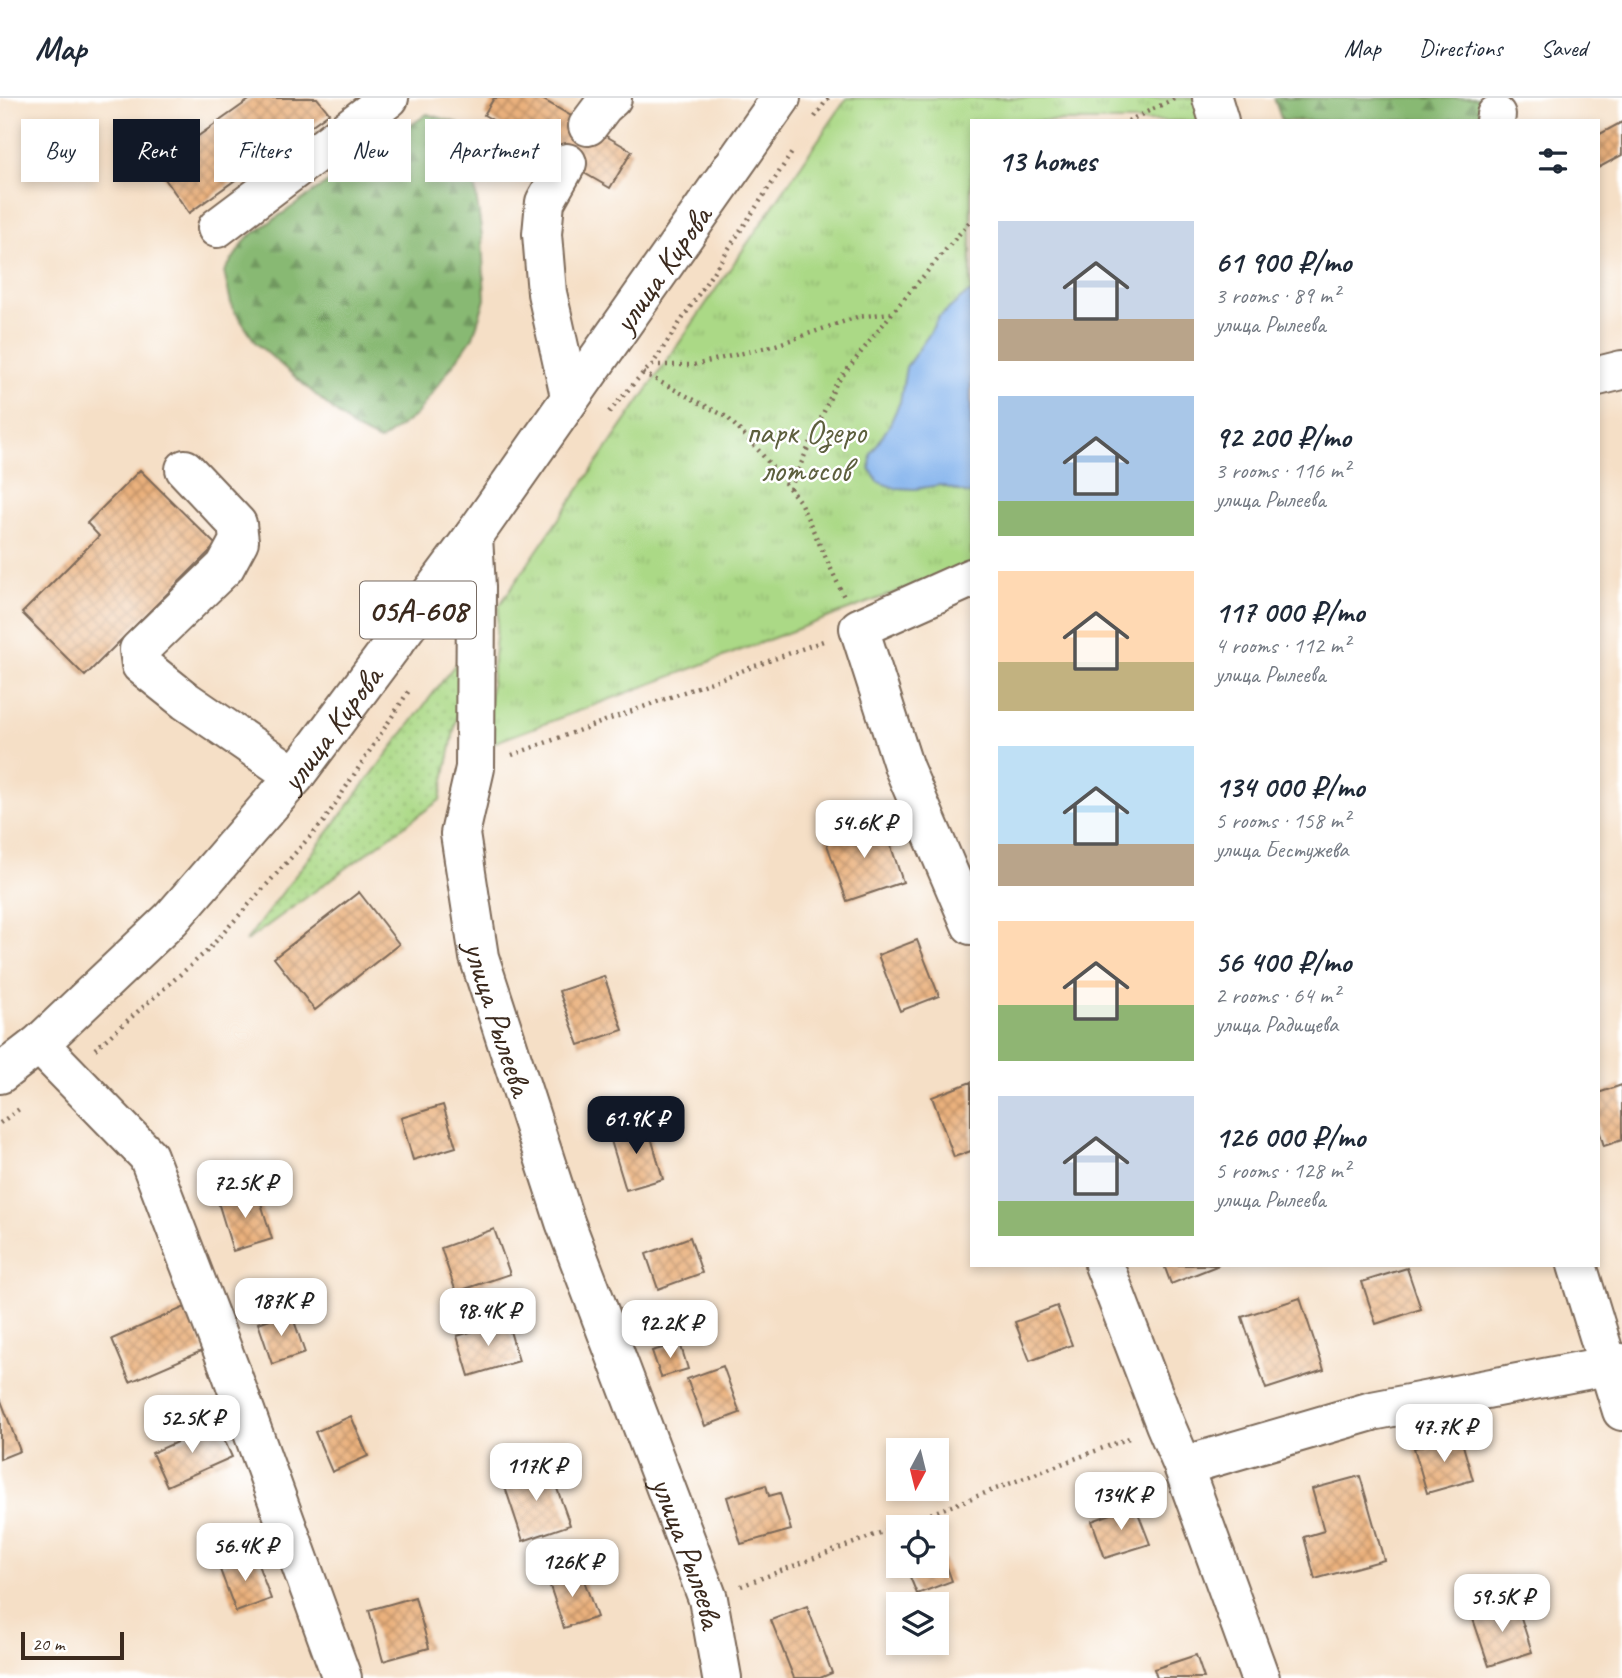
<!DOCTYPE html>
<meta charset="utf-8">
<style>
body{margin:0;font-family:Caveat,sans-serif;background:#f6f6f7;color:#1f2937;height:100vh;display:flex;flex-direction:column;font-size:26px;white-space:nowrap}
*{box-sizing:border-box;margin:0}
p{font-size:23px;color:#747a83}
.icon{flex:none;width:38px;height:38px;fill:none;stroke:currentColor;stroke-width:2;stroke-linecap:round;stroke-linejoin:round}
.map{position:relative;flex:1;overflow:hidden}
.drawer{position:absolute;left:970px;top:21px;width:630px;height:1148px;display:flex;flex-direction:column;background:#fff;border-radius:0px;box-shadow:0 4px 10px #0003}
.drawer>*{flex:none}
.top-card{position:absolute;left:21px;top:21px;width:665px;height:63px;display:flex;gap:14px}
.needle{width:46px;rotate:187deg}
.tools{position:absolute;left:886px;top:1340px;display:grid;gap:14px}
.tools a{display:grid;place-items:center;width:63px;height:63px;border-radius:0px;background:#fff;box-shadow:0 4px 10px #0003;font-size:35px}
.scale{position:absolute;left:21px;bottom:18px;width:103px;box-sizing:border-box;padding-left:7px;border:4px solid #3b2a1e;border-top:0;font-size:19px;line-height:24px;white-space:nowrap;color:#3b2a1e;-webkit-text-stroke:5px #fff;paint-order:stroke}
.price{position:absolute;translate:-50% -60px;padding:0 16px;border-radius:14px;background:#fff;color:#222;font-size:23px;line-height:46px;filter:drop-shadow(0 2px 4px #0008)}
.price::after{content:'';position:absolute;left:50%;top:42px;width:21px;height:16px;margin-left:-10px;background:inherit;clip-path:polygon(0 0,100% 0,50% 100%)}
.price.current{background:#111827;color:#fff}
ul{padding:0;list-style:none}
li{display:flex;align-items:center;gap:21px;height:175px;padding:0 28px}
li span{display:grid;place-items:center;flex:none;width:196px;height:140px;border-radius:0px;color:#555}
li>.icon{margin-inline-start:auto}
span .icon{width:84px;height:84px;fill:#fffc;stroke-width:1}
li b{font-size:30px}
h2{display:flex;justify-content:space-between;align-items:center;height:84px;padding:0 28px;font-size:30px}
.tag{padding:0 24px;border-radius:0px;background:#fff;box-shadow:0 4px 10px #0003;font-size:24px;line-height:63px}
.tag.current{background:#111827;color:#fff}
header{display:flex;align-items:center;gap:42px;box-sizing:border-box;height:98px;padding:0 35px;background:#fff;border-bottom:2px solid #e0e1e3}
header strong{font-size:33px}
nav{display:flex;gap:38px;margin-inline-start:auto;font-size:24px}
.map>svg:first-child{display:block}
</style>
<header>
<strong>Map</strong>
<nav><a>Map</a><a>Directions</a><a>Saved</a></nav>
</header>
<div class="map">
<svg width="1622" height="1580" viewBox="0 0 1622 1580">
<defs>
<pattern id="grass-dots" width="8" height="8" patternUnits="userSpaceOnUse" patternTransform="scale(1.75)"><rect width="8" height="8" fill="#abd986"/><path d="M2 2h.1M6 6h.1" fill="none" stroke="#94ba73" stroke-width="1.8" stroke-linecap="round"/></pattern>
<pattern id="forest-firs" width="22" height="20" patternUnits="userSpaceOnUse" patternTransform="scale(1.75)"><rect width="22" height="20" fill="#88b973"/><path d="M5 1l3.5 6h-7zM16 11l3.5 6h-7z" fill="#70975e"/></pattern>
<pattern id="park-tufts" width="24" height="20" patternUnits="userSpaceOnUse" patternTransform="scale(1.75)"><rect width="24" height="20" fill="#abd986"/><path d="M3 7l-1-3M5 7V3M7 7l1-3M15 17l-1-3M17 17v-4M19 17l1-3" fill="none" stroke="#94ba73"/></pattern>
<pattern id="building-cross-hatch" width="8" height="8" patternUnits="userSpaceOnUse" patternTransform="scale(1.75)"><rect width="8" height="8" fill="#eab17d"/><path d="M0 0l8 8M0 8l8-8" fill="none" stroke="#bf9066"/></pattern>
</defs>
<rect width="100%" height="100%" fill="#fff"/>
<filter id="ink" filterUnits="userSpaceOnUse"><feTurbulence type="fractalNoise" baseFrequency=".0143" numOctaves="2"/><feDisplacementMap in="SourceGraphic" scale="14" xChannelSelector="R" yChannelSelector="G"/><feConvolveMatrix kernelMatrix="1 2 1 2 8 2 1 2 1" color-interpolation-filters="sRGB"/></filter>
<filter id="wash" filterUnits="userSpaceOnUse"><feTurbulence type="fractalNoise" baseFrequency=".00686" numOctaves="4" result="noise"/><feDisplacementMap in="SourceGraphic" scale="28" xChannelSelector="R" yChannelSelector="G"/><feGaussianBlur stdDeviation="1.57" result="paint"/><feColorMatrix in="noise" values="0 0 0 0 0 0 0 0 0 0 0 0 0 0 0 0 0 1.4 0 .05"/><feComposite in="paint" operator="in"/></filter>
<g filter="url(#wash)">
<rect width="100%" height="100%" fill="#f5dfc6"/>
<path fill="url(#grass-dots)" stroke="#738252" stroke-width="2" d="M472 544 440 702 245 844Z"/>
<path fill="url(#forest-firs)" stroke="#627248" stroke-width="2" d="M1274 0H1480L1479 21 1477 23H1282Z
M427 16 458 25 470 55 482 138 485 201 473 239 416 317 380 343 355 331 256 245 232 209 224 174 247 140Z"/>
<path fill="url(#park-tufts)" stroke="#738252" stroke-width="2" d="M847 0H1199L1207 23H971V466L485 648 499 508Z"/>
<path fill="#80b1ec" stroke="#5e6e85" stroke-width="2" d="M971 194V397L940 387 915 391 895 390 878 384 870 371 871 356 889 328 900 304 906 269 928 238 938 220 964 198Z"/>
<g id="blocks">
<path fill="url(#building-cross-hatch)" d="M252 0H317L329 15 189 115 156 68Z
M494 0H540L632 53 610 90 484 17Z
M1622 24V57L1598 70V37Z
M140 372 216 447 85 578 22 515 99 438 87 425Z
M882 722 903 784 847 803 825 741Z
M359 794 399 846 315 912 274 860Z
M917 842 939 898 900 913 878 857Z
M604 878 623 932 579 947 559 893Z
M971 984V1053L954 1059 932 999Z
M1622 987V1042L1604 1048 1598 1029V995Z
M443 1007 456 1049 413 1062 401 1020Z
M647 1025 663 1081 626 1092 609 1036Z
M257 1092 272 1141 233 1153 218 1104Z
M494 1131 510 1176 456 1194 441 1150Z
M690 1139 702 1175 658 1191 646 1156Z
M1164 1167H1219L1171 1186Z
M1407 1170 1421 1211 1376 1226 1362 1184Z
M1300 1200 1324 1272 1266 1291 1242 1219Z
M1057 1208 1072 1247 1030 1263 1015 1224Z
M185 1209 204 1252 130 1284 112 1241Z
M291 1214 305 1255 272 1266 258 1225Z
M507 1223 519 1263 469 1278 457 1238Z
M680 1245 688 1271 661 1279 652 1253Z
M723 1268 740 1315 705 1328 687 1281Z
M0 1300 20 1353 0 1361Z
M351 1318 368 1358 332 1374 315 1334Z
M217 1326 232 1359 167 1388 152 1355Z
M1460 1337 1473 1382 1427 1395 1414 1350Z
M549 1368 570 1427 523 1443 503 1383Z
M1360 1378 1384 1462 1315 1481 1304 1439 1324 1433 1312 1391Z
M766 1387 769 1398 780 1395 791 1432 741 1446 727 1399Z
M1135 1407 1150 1446 1105 1460 1092 1423Z
M254 1456 271 1501 236 1514 219 1469Z
M944 1461 952 1483 917 1496 908 1474 923 1468H936V1464Z
M580 1471 597 1519 564 1530 548 1482Z
M415 1499 429 1550 383 1563 369 1512Z
M1516 1504 1532 1554 1489 1568 1472 1518Z
M807 1508 832 1575 820 1580H794L771 1522Z
M1196 1557 1204 1580H1157L1154 1571Z"/>
</g>
</g>
<g filter="url(#ink)">
<use href="#blocks" fill-opacity="0" stroke="#7c6959" stroke-width="2"/>
<g fill="none" stroke-linecap="round" stroke-linejoin="round">
<defs>
<g id="minor">
<path d="M1212 0 1219 23"/>
<path d="M1495 23 1496 17"/>
<path d="M588 28 603 8 612 0"/>
<path d="M567 65 545 104 542 136 547 195 570 298"/>
<path d="M217 130 389 0"/>
<path d="M1598 278 1622 272"/>
<path d="M185 371 237 426 239 443 225 469 139 552 141 567 186 603 295 678"/>
<path id="s1" d="M473 439 476 489 475 670 460 736 479 859 565 1124 708 1501 722 1580"/>
<path d="M971 480 859 530 904 670 971 827"/>
<path d="M39 946 148 1058 231 1274 342 1580"/>
<path d="M1104 1167 1165 1326 1183 1368 1260 1580"/>
<path d="M1577 1167 1622 1313"/>
<path d="M1183 1368 1372 1313 1622 1265"/>
</g>
<g id="major">
<path id="s2" d="M0 976 39 946 171 821 295 678 473 439 781 0"/>
</g>
</defs>
<use href="#minor" stroke="#7c6959" stroke-width="42"/>
<use href="#major" stroke="#7c6959" stroke-width="42"/>
<path stroke="#7c6959" stroke-width="4.5" stroke-dasharray="2 5" stroke-linecap="butt" d="M815 19 828 0
M1128 23 1176 0
M652 267H694L776 247 857 219 891 215
M643 275 727 319 760 354 800 404 844 499
M609 314 643 275 652 267 793 53
M790 391 836 286 892 215 971 122
M512 657 826 542
M95 951 207 853 324 723 410 591
M0 1025 22 1009
M741 1488 1132 1339"/>
<use href="#minor" stroke="#fff" stroke-width="38"/>
<use href="#major" stroke="#fff" stroke-width="38"/>
</g>
</g>
<g text-anchor="middle" stroke-width="5" stroke-linejoin="round" paint-order="stroke">
<rect fill="#fff" stroke="#766a62" stroke-width="2" x="360" y="483.5" width="116" height="57" rx="5"/>
<g font-size="32" font-weight="bold" fill="#3b2a1e">
<text x="418" y="523">05А-608</text>
</g>
<g font-size="33" fill="#3b2a1e" stroke="#fff">
<text dy="12" stroke="none"><textPath href="#s2" startOffset="1046">улица Кирова</textPath></text>
<text dy="12" stroke="none"><textPath href="#s2" startOffset="480">улица Кирова</textPath></text>
<text dy="12" stroke="none"><textPath href="#s1" startOffset="488">улица Рылеева</textPath></text>
<text dy="12" stroke="none"><textPath href="#s1" startOffset="1055">улица Рылеева</textPath></text>
</g>
<g font-size="33" fill="#5d5f3d" stroke="#fff">
<text x="806" y="345">парк Озеро<tspan x="806" dy="38">лотосов</tspan></text>
</g>
</g>
</svg>
<div class="tools">
<a><svg class="needle" viewBox="-14 -14 28 28"><path d="M0-13l5 13h-10z" fill="#e53935"/><path d="M0 13l5-13h-10z" fill="#747a83"/></svg></a>
<a><svg class="icon" aria-label="locate" viewBox="0 0 24 24"><circle cx="12" cy="12" r="6"/><path d="M12 2v4M12 18v4M2 12h4M18 12h4"/></svg></a>
<a><svg class="icon" aria-label="layers" viewBox="0 0 24 24"><path d="M12 4l9 5-9 5-9-5zM3 14l9 5 9-5"/></svg></a>
</div>
<div class="scale">20 m</div>
<b class="price" style="left:864px;top:762px">54.6K ₽</b>
<b class="price current" style="left:636px;top:1058px">61.9K ₽</b>
<b class="price" style="left:245px;top:1122px">72.5K ₽</b>
<b class="price" style="left:281px;top:1240px">187K ₽</b>
<b class="price" style="left:488px;top:1250px">98.4K ₽</b>
<b class="price" style="left:670px;top:1262px">92.2K ₽</b>
<b class="price" style="left:192px;top:1357px">52.5K ₽</b>
<b class="price" style="left:1444px;top:1366px">47.7K ₽</b>
<b class="price" style="left:536px;top:1405px">117K ₽</b>
<b class="price" style="left:1121px;top:1434px">134K ₽</b>
<b class="price" style="left:245px;top:1485px">56.4K ₽</b>
<b class="price" style="left:572px;top:1501px">126K ₽</b>
<b class="price" style="left:1502px;top:1536px">59.5K ₽</b>
<div class="top-card">
<a class="tag">Buy</a>
<a class="tag current">Rent</a>
<a class="tag">Filters</a>
<a class="tag">New</a>
<a class="tag">Apartment</a>
</div>
<section class="drawer">
<h2>13 homes<svg class="icon" aria-label="filters" viewBox="0 0 24 24"><path d="M4 7h16M4 17h16"/><circle cx="9" cy="7" r="2"/><circle cx="15" cy="17" r="2"/></svg></h2>
<ul>
<li><span style="background:linear-gradient(#c9d6e8 70%,#b9a48a 0)"><svg class="icon" aria-label="home" viewBox="0 0 24 24"><path d="M3 11l9-7 9 7M6 9v11h12V9"/></svg></span><div><b>61 900 ₽/mo</b><p>3 rooms · 89 m²</p><p>улица Рылеева</p></div></li>
<li><span style="background:linear-gradient(#a9c7e8 75%,#8fb573 0)"><svg class="icon" aria-label="home" viewBox="0 0 24 24"><path d="M3 11l9-7 9 7M6 9v11h12V9"/></svg></span><div><b>92 200 ₽/mo</b><p>3 rooms · 116 m²</p><p>улица Рылеева</p></div></li>
<li><span style="background:linear-gradient(#ffd9b3 65%,#c2b280 0)"><svg class="icon" aria-label="home" viewBox="0 0 24 24"><path d="M3 11l9-7 9 7M6 9v11h12V9"/></svg></span><div><b>117 000 ₽/mo</b><p>4 rooms · 112 m²</p><p>улица Рылеева</p></div></li>
<li><span style="background:linear-gradient(#bfe0f5 70%,#b9a48a 0)"><svg class="icon" aria-label="home" viewBox="0 0 24 24"><path d="M3 11l9-7 9 7M6 9v11h12V9"/></svg></span><div><b>134 000 ₽/mo</b><p>5 rooms · 158 m²</p><p>улица Бестужева</p></div></li>
<li><span style="background:linear-gradient(#ffd9b3 60%,#8fb573 0)"><svg class="icon" aria-label="home" viewBox="0 0 24 24"><path d="M3 11l9-7 9 7M6 9v11h12V9"/></svg></span><div><b>56 400 ₽/mo</b><p>2 rooms · 64 m²</p><p>улица Радищева</p></div></li>
<li><span style="background:linear-gradient(#c9d6e8 75%,#8fb573 0)"><svg class="icon" aria-label="home" viewBox="0 0 24 24"><path d="M3 11l9-7 9 7M6 9v11h12V9"/></svg></span><div><b>126 000 ₽/mo</b><p>5 rooms · 128 m²</p><p>улица Рылеева</p></div></li>
</ul>
</section>
</div>
